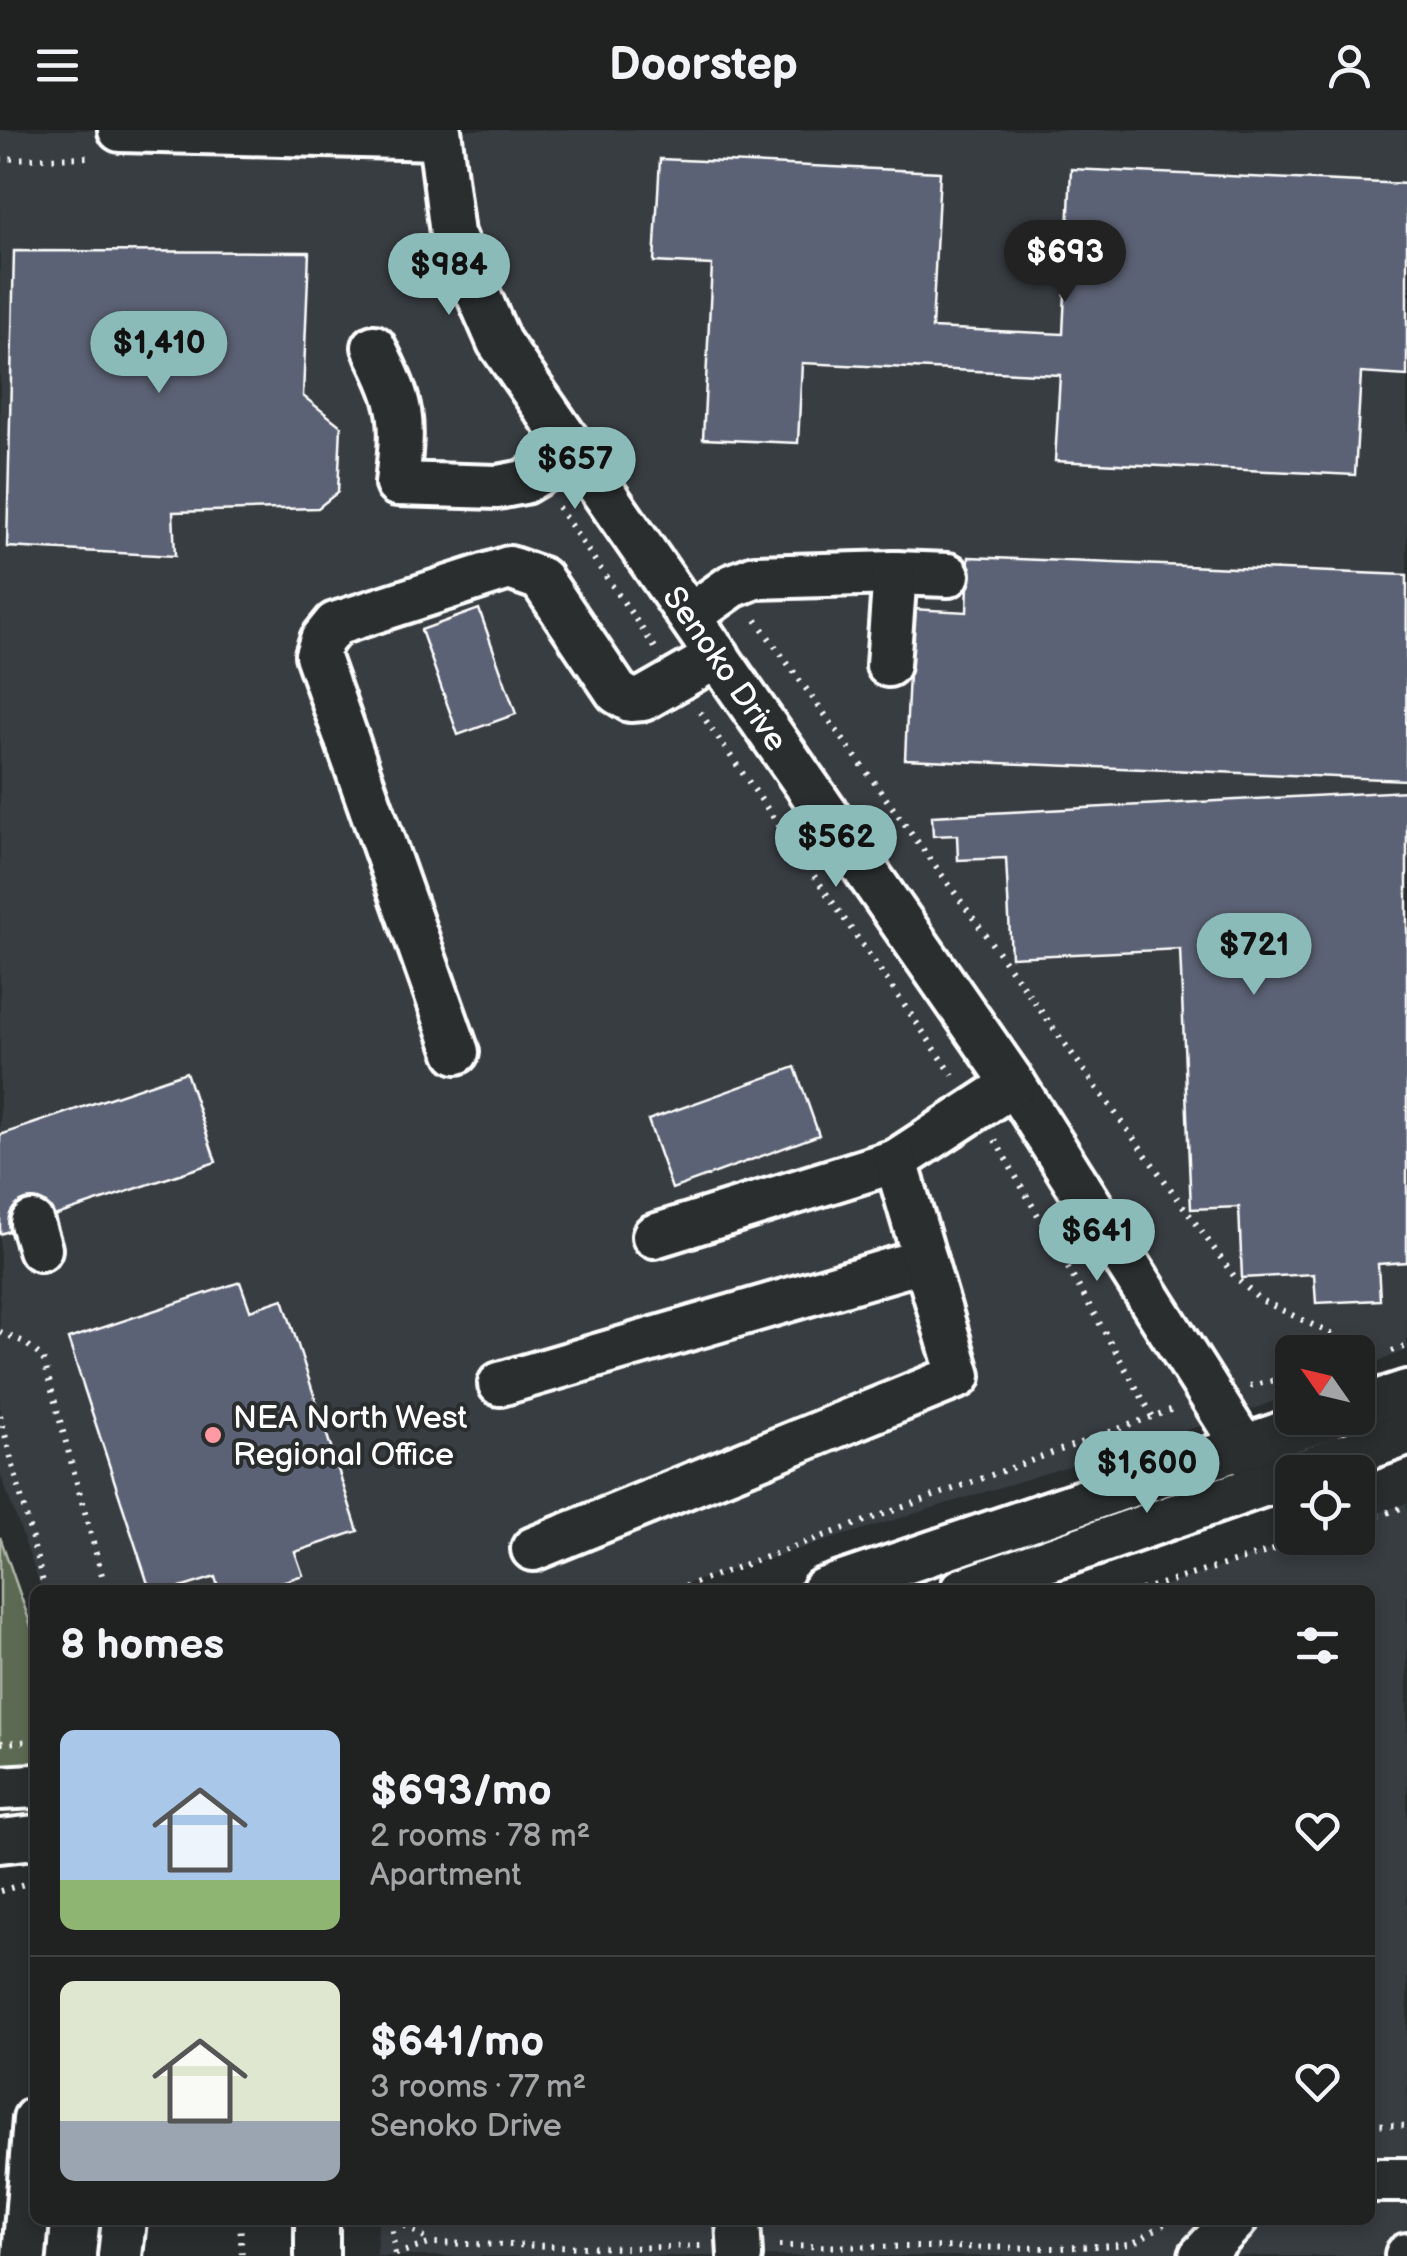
<!DOCTYPE html>
<meta charset="utf-8">
<style>
body{margin:0;font-family:"Balsamiq Sans",sans-serif;background:#282a2a;color:#f1f3f6;height:100vh;display:flex;flex-direction:column;font-size:38px;white-space:nowrap}
*{box-sizing:border-box;margin:0}
p{font-size:32px;color:#a2a4a5}
.icon{flex:none;width:55px;height:55px;fill:none;stroke:currentColor;stroke-width:2;stroke-linecap:round;stroke-linejoin:round}
.map{position:relative;flex:1;overflow:hidden}
.panel{position:absolute;left:30px;top:1455px;width:1345px;height:640px;display:flex;flex-direction:column;background:#202222;border-radius:15px;box-shadow:0 5px 15px #0003,0 0 0 2px #3d3f40}
.panel>*{flex:none}
.needle{width:65px;rotate:304deg}
.controls{position:absolute;left:1275px;top:1205px;display:grid;gap:20px}
.controls a{display:grid;place-items:center;width:100px;height:100px;border-radius:15px;background:#202222;box-shadow:0 5px 15px #0003,0 0 0 2px #3d3f40;font-size:50px}
.price{position:absolute;translate:-50% -85px;padding:0 22px;border-radius:35px;background:#8bbbb9;color:#111;font-size:32px;line-height:65px;filter:drop-shadow(0 2px 5px #0008)}
.price::after{content:'';position:absolute;left:50%;top:60px;width:30px;height:22px;margin-left:-15px;background:inherit;clip-path:polygon(0 0,100% 0,50% 100%)}
.price.selected{background:#222;color:#fff}
ul{padding:0;list-style:none}
li{display:flex;align-items:center;gap:30px;height:250px;padding:0 30px}
li+li{border-top:2px solid #3d3f40}
li span{display:grid;place-items:center;flex:none;width:280px;height:200px;border-radius:15px;color:#555}
li>.icon{margin-inline-start:auto}
span .icon{width:120px;height:120px;fill:#fffc;stroke-width:1}
li b{font-size:42px}
h2{display:flex;justify-content:space-between;align-items:center;height:120px;padding:0 30px;font-size:42px}
header{display:flex;justify-content:space-between;align-items:center;height:130px;padding:0 30px;background:#202222;font-size:45px;font-weight:600}
.map>svg:first-child{display:block}
</style>
<header><svg class="icon" aria-label="menu" viewBox="0 0 24 24"><path d="M4 6h16M4 12h16M4 18h16"/></svg>Doorstep<svg class="icon" aria-label="person" viewBox="0 0 24 24"><circle cx="12" cy="8" r="4"/><path d="M4 21q1-7 8-7t8 7"/></svg></header>
<div class="map">
<svg width="1407" height="2126" viewBox="0 0 1407 2126">
<rect width="100%" height="100%" fill="#2a2d2e"/>
<filter id="ink" filterUnits="userSpaceOnUse"><feTurbulence type="fractalNoise" baseFrequency=".01" numOctaves="2"/><feDisplacementMap in="SourceGraphic" scale="20" xChannelSelector="R" yChannelSelector="G"/><feConvolveMatrix kernelMatrix="1 2 1 2 8 2 1 2 1" color-interpolation-filters="sRGB"/></filter>
<g filter="url(#ink)">
<path fill="#393d43" d="M0 0H1407V1220L1358 1239V1222H1292V1264L1248 1281 666 1460H42L0 1343Z
M1407 1373V2126H377L378 2090H1370V1460H1151L1305 1408H1358V1390Z"/>
<path fill="#5d6b52" stroke="#aeb5a8" stroke-width="2.5" d="M0 1407 35 1507V1641L0 1643Z"/>
<path fill="#5b6274" stroke="#fff" stroke-width="2.5" d="M660 29 940 42 932 198 1063 204 1071 39 1407 54V246L1361 243 1355 345 1055 331 1060 245 802 233 798 313 703 309 712 135 654 132Z
M14 121 309 122 303 266 341 296 338 362 318 378 173 382 175 426 7 417Z
M969 427 1407 445 1406 650 905 629 912 479 967 482Z
M479 479 516 584 458 605 421 500Z
M1407 661V1132L1378 1134 1380 1170 1316 1173 1314 1144 1242 1148 1239 1077 1191 1079 1180 819 1011 827 1006 728 958 730 957 705 933 706 932 686Z
M795 937 819 1005 672 1059 648 990Z
M186 942 216 1032 0 1104V1005Z
M240 1152 250 1180 283 1169 358 1401 295 1422 303 1445 258 1460H219L215 1447 174 1460H150L68 1209Z"/>
<g fill="none" stroke-linecap="round" stroke-linejoin="round">
<defs>
<g id="minor">
<path d="M120 0 439 8"/>
<path id="s1" d="M439 0 452 104 499 212 1014 954 1267 1354"/>
<path d="M374 217C404 278 404 287 397 354L498 357 524 352 576 321"/>
<path d="M691 485 732 456 755 447 895 443 948 445"/>
<path d="M888 535 895 443"/>
<path d="M457 922 317 525 322 510 335 494 509 438 541 449 617 562 630 570 643 569 718 526"/>
<path d="M32 1093 40 1119"/>
<path d="M654 1106 896 1031 1014 954"/>
<path d="M500 1254 925 1130"/>
<path d="M1358 1278 1407 1262"/>
<path d="M1300 1342 1407 1304"/>
<path d="M533 1419 959 1246 896 1031"/>
<path d="M823 1460 1328 1288"/>
<path d="M962 1460 1292 1345"/>
<path d="M0 1658 35 1656"/>
<path d="M0 1711 35 1707"/>
<path d="M1370 2050H1407"/>
<path d="M317 2090V2126"/>
<path d="M738 2090 740 2126"/>
<path d="M24 2126 35 1989"/>
<path d="M120 2126 124 2090"/>
<path d="M1201 2126 1235 2090"/>
<path d="M1407 2126V2125"/>
</g>
</defs>
<use href="#minor" stroke="#fff" stroke-width="50"/>
<path stroke="#fff" stroke-width="6" stroke-dasharray="2.5 8" stroke-linecap="butt" d="M0 29 91 27
M558 377 656 519
M756 490 1234 1146 1259 1169 1377 1226
M700 582 953 945
M995 1010 1153 1287
M0 1202 24 1212 43 1228 106 1460
M1392 1221 1407 1216
M1358 1230 1376 1226
M1250 1256 1292 1246
M0 1285 45 1460
M1358 1393 1407 1376
M675 1460 1176 1278
M1141 1460 1313 1408
M1 1613 35 1611
M0 1761 35 1751
M1370 1994 1407 1996
M240 2090 242 2126
M391 2090 395 2125
M396 2090 431 2112
M779 2116 1059 2118 1132 2114 1170 2090
M395 2124 432 2113 628 2118 702 2116"/>
<use href="#minor" stroke="#2a2d2e" stroke-width="42"/>
</g>
</g>
<circle fill="#ff9aa2" stroke="#2a2d2e" stroke-width="4" cx="213" cy="1305" r="10"/>
<g text-anchor="middle" stroke-width="8" stroke-linejoin="round" paint-order="stroke">
<g font-size="32" fill="#fff" stroke="#2a2d2e">
<text dy="11" stroke="none"><textPath href="#s1" startOffset="620">Senoko Drive</textPath></text>
</g>
<g font-size="32" fill="#fff" stroke="#2a2d2e" text-anchor="start">
<text x="233" y="1298">NEA North West<tspan x="233" dy="37">Regional Office</tspan></text>
</g>
</g>
</svg>
<div class="controls">
<a><svg class="needle" viewBox="-14 -14 28 28"><path d="M0-13l5 13h-10z" fill="#e53935"/><path d="M0 13l5-13h-10z" fill="#a2a4a5"/></svg></a>
<a><svg class="icon" aria-label="locate" viewBox="0 0 24 24"><circle cx="12" cy="12" r="6"/><path d="M12 2v4M12 18v4M2 12h4M18 12h4"/></svg></a>
</div>
<b class="price selected" style="left:1065px;top:175px">$693</b>
<b class="price" style="left:449px;top:188px">$984</b>
<b class="price" style="left:159px;top:266px">$1,410</b>
<b class="price" style="left:575px;top:382px">$657</b>
<b class="price" style="left:836px;top:760px">$562</b>
<b class="price" style="left:1254px;top:868px">$721</b>
<b class="price" style="left:1097px;top:1154px">$641</b>
<b class="price" style="left:1147px;top:1386px">$1,600</b>
<section class="panel">
<h2>8 homes<svg class="icon" aria-label="filters" viewBox="0 0 24 24"><path d="M4 7h16M4 17h16"/><circle cx="9" cy="7" r="2"/><circle cx="15" cy="17" r="2"/></svg></h2>
<ul>
<li><span style="background:linear-gradient(#a9c7e8 75%,#8fb573 0)"><svg class="icon" aria-label="home" viewBox="0 0 24 24"><path d="M3 11l9-7 9 7M6 9v11h12V9"/></svg></span><div><b>$693/mo</b><p>2 rooms · 78 m²</p><p>Apartment</p></div><svg class="icon" aria-label="heart" viewBox="0 0 24 24"><path d="M12 20l-8-8c-3-5 5-10 8-4 3-6 11-1 8 4z"/></svg></li>
<li><span style="background:linear-gradient(#dfe7d0 70%,#9aa5b1 0)"><svg class="icon" aria-label="home" viewBox="0 0 24 24"><path d="M3 11l9-7 9 7M6 9v11h12V9"/></svg></span><div><b>$641/mo</b><p>3 rooms · 77 m²</p><p>Senoko Drive</p></div><svg class="icon" aria-label="heart" viewBox="0 0 24 24"><path d="M12 20l-8-8c-3-5 5-10 8-4 3-6 11-1 8 4z"/></svg></li>
</ul>
</section>
</div>
